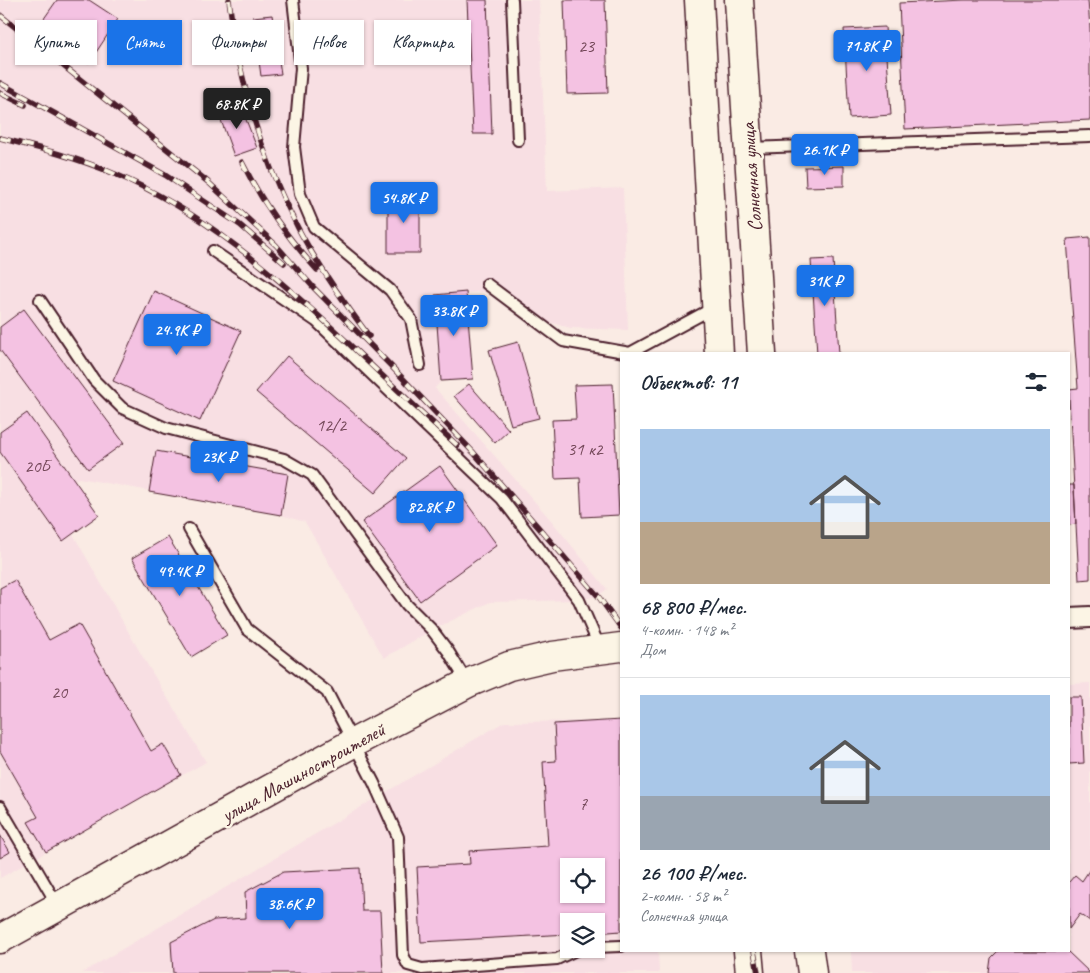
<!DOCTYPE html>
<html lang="ru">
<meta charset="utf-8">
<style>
body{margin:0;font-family:Caveat,sans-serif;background:#f6f6f7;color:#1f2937;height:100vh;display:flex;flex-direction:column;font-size:19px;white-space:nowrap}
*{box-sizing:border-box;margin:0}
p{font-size:16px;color:#747a83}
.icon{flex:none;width:28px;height:28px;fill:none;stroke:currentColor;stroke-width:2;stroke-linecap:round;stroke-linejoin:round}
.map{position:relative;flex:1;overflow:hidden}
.sheet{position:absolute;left:620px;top:352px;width:450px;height:600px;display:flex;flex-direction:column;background:#fff;border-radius:0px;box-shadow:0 1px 4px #0004}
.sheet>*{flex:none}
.banner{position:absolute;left:15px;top:20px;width:475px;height:45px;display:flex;gap:10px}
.controls{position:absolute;left:560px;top:858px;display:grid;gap:10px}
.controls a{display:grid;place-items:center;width:45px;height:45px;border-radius:0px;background:#fff;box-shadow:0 1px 4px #0004;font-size:25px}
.price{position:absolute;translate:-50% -42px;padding:0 11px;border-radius:5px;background:#1a73e8;color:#fff;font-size:16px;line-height:32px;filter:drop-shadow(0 1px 2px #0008)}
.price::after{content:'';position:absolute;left:50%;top:30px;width:15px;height:11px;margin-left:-8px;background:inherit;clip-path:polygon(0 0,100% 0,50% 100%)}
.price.active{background:#222;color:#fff}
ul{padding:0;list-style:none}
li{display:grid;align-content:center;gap:10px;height:265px;padding:0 20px}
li+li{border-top:1px solid #e0e1e3}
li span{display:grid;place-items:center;height:155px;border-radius:0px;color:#555}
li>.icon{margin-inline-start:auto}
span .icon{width:90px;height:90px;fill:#fffc;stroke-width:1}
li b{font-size:21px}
h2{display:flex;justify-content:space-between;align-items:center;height:60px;padding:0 20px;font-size:21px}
.chip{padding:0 18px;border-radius:0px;background:#fff;box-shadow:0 1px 4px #0004;font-size:18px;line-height:45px}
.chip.active{background:#1a73e8;color:#fff}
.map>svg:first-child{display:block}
</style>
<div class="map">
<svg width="1090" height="973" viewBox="0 0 1090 973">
<rect width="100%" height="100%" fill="#faebe4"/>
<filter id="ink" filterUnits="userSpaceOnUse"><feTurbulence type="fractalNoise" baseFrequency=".02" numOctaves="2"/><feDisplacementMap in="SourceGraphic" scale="10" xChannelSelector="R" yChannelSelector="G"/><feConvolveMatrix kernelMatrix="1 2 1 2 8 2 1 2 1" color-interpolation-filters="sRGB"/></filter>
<g filter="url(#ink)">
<path fill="#f8dfe3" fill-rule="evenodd" d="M0 0H539L547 191 623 188 628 330 571 328 517 314 497 291 435 295 441 381 435 388 550 519 607 589 598 596 579 600 490 602 432 630 384 658 305 522 281 515 79 478 75 480 99 515 73 534 141 654 206 762 0 878Z
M1090 683V973H852L851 951H1069V684Z
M621 721V951H658L659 973H82L504 722ZM569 866H596V894H569ZM569 921H596V949H569Z"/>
<path fill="#f4c2e2" stroke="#4a1f2b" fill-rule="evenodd" d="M57 0H89L118 19 89 63 66 49 72 39 43 20Z
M467 0H487L492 134H473Z
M564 0H605L608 93 567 94Z
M964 0H1088L1090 29V120L905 129 899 3Z
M272 15 281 74 261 76 253 17Z
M885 27 891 115 849 118 844 29Z
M240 104 257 148 234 156 218 112Z
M844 166V186L806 187 805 167Z
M388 195H420V253H388Z
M1090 237V579L1079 580 1069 397V389L1078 388 1067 239Z
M833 259 839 354H817L811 260Z
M154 291 241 331 200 421 113 381Z
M466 292 473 379 441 381 435 295Z
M24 309 124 443 88 469 0 350V327Z
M518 342 539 418 511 425 489 350Z
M287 356 406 458 375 493 256 392Z
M469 384 509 430 495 443 454 396Z
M613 384 619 515 582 517 580 478 555 479 552 420 576 419 574 385Z
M27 413 99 515 63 541 0 452V432Z
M156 451 288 474 281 515 149 492Z
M440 466 497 545 420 601 362 522Z
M1069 485H1074L1076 524 1069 525Z
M168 537 227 635 191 657 132 558Z
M15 580 49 640 79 624 151 751 163 744 181 775 46 852 28 822 38 817 0 751V588Z
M1069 697H1081L1084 763 1069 764Z
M621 720V931L596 933V921H569V934L421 942 417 867 470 864 469 851 548 846 543 762 556 761 554 724ZM569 866H596V894H569Z
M0 835 10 852 0 858Z
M360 868 362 911H380L383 973H173L171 942 214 920 246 918 245 892 283 872Z
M1090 869V921L1080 914 1069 929V882L1075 875 1082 881Z
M998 951H1067L1090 973H989L991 958Z"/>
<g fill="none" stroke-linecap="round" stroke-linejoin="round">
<defs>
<path id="lane" d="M293 0 301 68 294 147 300 194 314 227 390 290 411 319 420 365
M512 0 518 140
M750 148 1090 136
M213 251 316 321 502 499 579 600 600 648
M487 284 563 341 630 353 715 307
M40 300 94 380 122 408 166 428 284 459 312 475 407 605 432 630 448 651 467 682
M189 529 247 629 327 692 374 783 398 837 403 955 408 965 422 969 557 959 578 949
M0 807 58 906
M596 947 621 946"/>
<path id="street" d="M1069 618 1090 617"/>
<path id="secondary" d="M699 0 719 354
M739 0 762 354
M0 939 353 743 468 683 509 666 552 656 621 647
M748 951 750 973
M809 951 812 973"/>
</defs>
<use href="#lane" stroke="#4a1f2b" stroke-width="14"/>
<use href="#street" stroke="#4a1f2b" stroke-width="24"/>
<use href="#secondary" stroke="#4a1f2b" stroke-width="31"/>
<use href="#lane" stroke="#fcf5e5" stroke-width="10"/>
<use href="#street" stroke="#fcf5e5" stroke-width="20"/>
<use href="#secondary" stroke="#fcf5e5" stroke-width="28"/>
<defs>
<path id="rail" d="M229 0C239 79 261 157 298 228 318 266 343 301 369 336
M0 15 208 182 276 245 313 287 391 366 474 453 598 596 621 628
M0 83 165 175 240 225 284 263
M0 93 25 105
M0 138C39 148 78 158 115 174 203 211 275 275 344 339 381 375 419 410 457 445
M242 162C261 201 287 237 317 270
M754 951 758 973"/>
</defs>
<use href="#rail" stroke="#4a1f2b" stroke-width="5.5"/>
<use href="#rail" stroke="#fcf5e5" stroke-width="4" stroke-dasharray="11" stroke-linecap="butt"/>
</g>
</g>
<g text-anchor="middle" stroke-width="5" stroke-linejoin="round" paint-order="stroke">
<g font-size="18" fill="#744859">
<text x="586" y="52">23</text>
<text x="331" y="431">12/2</text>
<text x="585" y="455">31 к2</text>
<text x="37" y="472">20Б</text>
<text x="59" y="698">20</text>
<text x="583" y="810">7</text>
</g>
<g font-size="20" fill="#4a1f2b" stroke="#fcf5e5">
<text transform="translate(751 177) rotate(-94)" y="7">Солнечная улица</text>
<text transform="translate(303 772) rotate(-29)" y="7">улица Машиностроителей</text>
</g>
</g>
</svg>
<div class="controls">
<a><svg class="icon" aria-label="locate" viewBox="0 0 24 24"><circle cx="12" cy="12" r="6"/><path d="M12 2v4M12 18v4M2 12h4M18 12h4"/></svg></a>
<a><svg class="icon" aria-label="layers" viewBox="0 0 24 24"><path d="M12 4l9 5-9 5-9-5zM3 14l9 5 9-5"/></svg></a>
</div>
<b class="price" style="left:867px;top:72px">71.8K ₽</b>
<b class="price active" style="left:237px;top:130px">68.8K ₽</b>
<b class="price" style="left:825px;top:176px">26.1K ₽</b>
<b class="price" style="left:404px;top:224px">54.8K ₽</b>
<b class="price" style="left:825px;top:307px">31K ₽</b>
<b class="price" style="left:454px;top:337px">33.8K ₽</b>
<b class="price" style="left:177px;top:356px">24.9K ₽</b>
<b class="price" style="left:219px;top:483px">23K ₽</b>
<b class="price" style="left:430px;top:533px">82.8K ₽</b>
<b class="price" style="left:180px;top:597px">49.4K ₽</b>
<b class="price" style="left:290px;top:930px">38.6K ₽</b>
<div class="banner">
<a class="chip">Купить</a>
<a class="chip active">Снять</a>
<a class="chip">Фильтры</a>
<a class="chip">Новое</a>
<a class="chip">Квартира</a>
</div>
<section class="sheet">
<h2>Объектов: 11<svg class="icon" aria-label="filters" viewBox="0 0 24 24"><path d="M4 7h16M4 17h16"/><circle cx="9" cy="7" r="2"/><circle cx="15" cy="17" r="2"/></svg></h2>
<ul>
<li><span style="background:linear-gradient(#a9c7e8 60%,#b9a48a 0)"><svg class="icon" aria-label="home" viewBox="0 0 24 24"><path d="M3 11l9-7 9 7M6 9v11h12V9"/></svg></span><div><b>68 800 ₽/мес.</b><p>4-комн. · 148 m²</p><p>Дом</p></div></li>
<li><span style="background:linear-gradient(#a9c7e8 65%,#9aa5b1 0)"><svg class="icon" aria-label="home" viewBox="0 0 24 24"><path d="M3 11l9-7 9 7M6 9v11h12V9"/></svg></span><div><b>26 100 ₽/мес.</b><p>2-комн. · 58 m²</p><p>Солнечная улица</p></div></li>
</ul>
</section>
</div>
